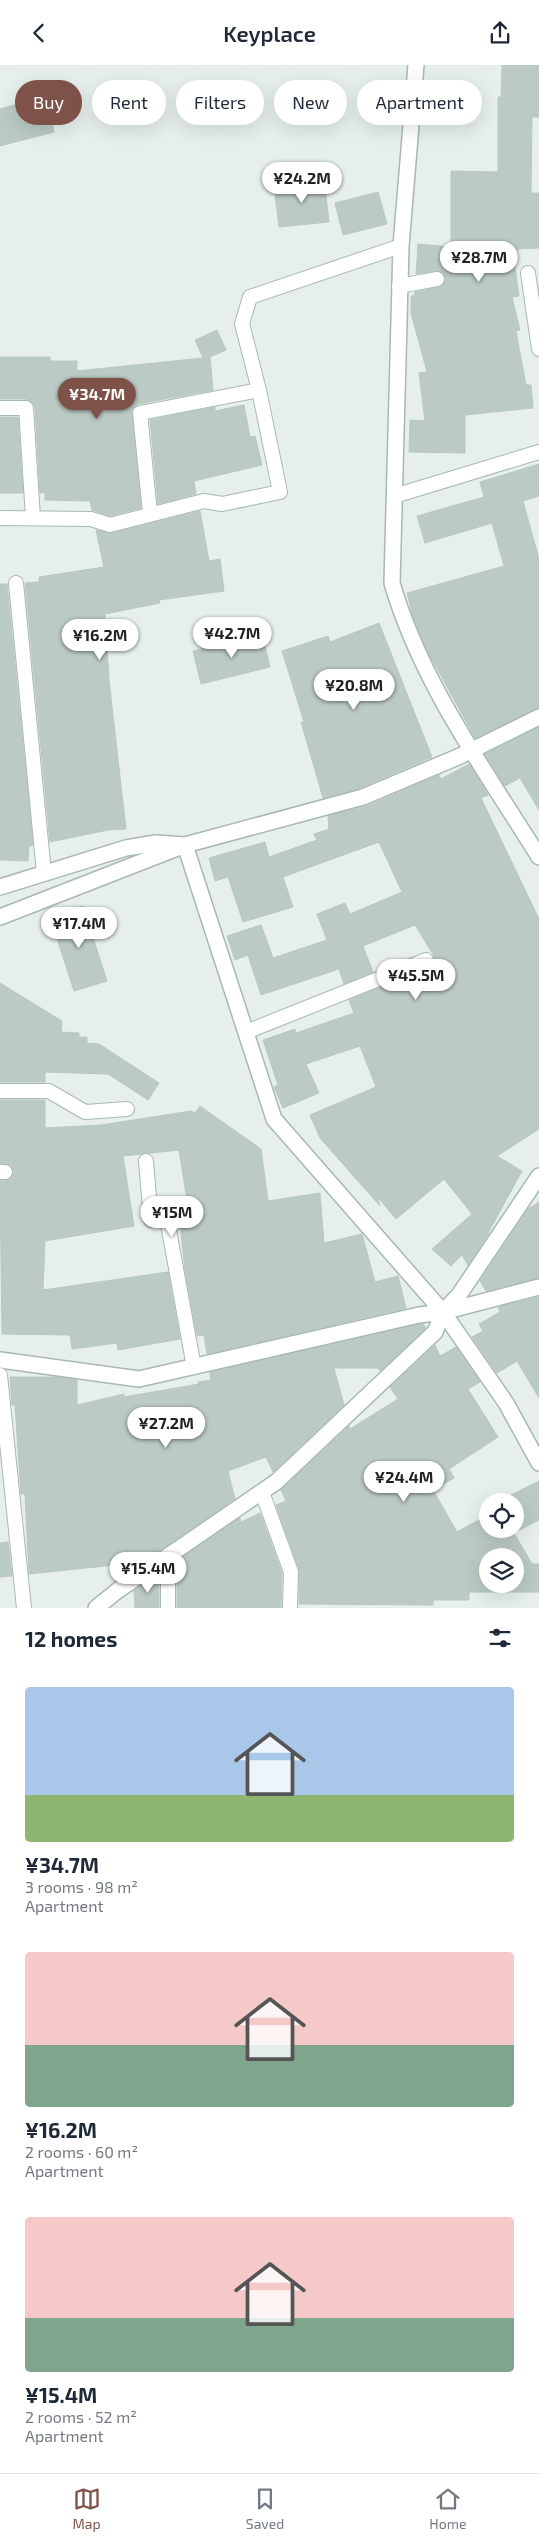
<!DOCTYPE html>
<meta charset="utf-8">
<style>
body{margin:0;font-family:"Exo 2",sans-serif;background:#f2f2f3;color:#1f2937;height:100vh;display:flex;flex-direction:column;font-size:19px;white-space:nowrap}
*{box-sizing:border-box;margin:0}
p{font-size:16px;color:#747a83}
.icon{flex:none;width:28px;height:28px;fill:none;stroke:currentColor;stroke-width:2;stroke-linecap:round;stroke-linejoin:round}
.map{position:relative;height:1543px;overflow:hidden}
.details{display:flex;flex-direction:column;background:#fff;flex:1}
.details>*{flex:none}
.guide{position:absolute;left:15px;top:15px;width:510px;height:45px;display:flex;gap:10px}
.tools{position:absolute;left:479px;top:1428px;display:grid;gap:10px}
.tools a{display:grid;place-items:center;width:45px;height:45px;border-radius:50%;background:#fff;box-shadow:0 5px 20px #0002;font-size:25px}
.price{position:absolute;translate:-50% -42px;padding:0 11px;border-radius:18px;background:#fff;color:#222;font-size:16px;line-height:32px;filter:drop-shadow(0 1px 2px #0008)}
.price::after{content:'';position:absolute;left:50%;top:30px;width:15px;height:11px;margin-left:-8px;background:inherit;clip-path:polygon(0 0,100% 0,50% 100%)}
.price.on{background:#7f5249;color:#fff}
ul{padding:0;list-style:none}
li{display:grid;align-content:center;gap:10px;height:265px;padding:0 25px}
li span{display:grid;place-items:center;height:155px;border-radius:5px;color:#555}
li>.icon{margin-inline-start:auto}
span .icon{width:90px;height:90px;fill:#fffc;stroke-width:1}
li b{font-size:21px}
h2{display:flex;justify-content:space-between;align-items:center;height:60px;padding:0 25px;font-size:21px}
.pill{padding:0 18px;border-radius:22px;background:#fff;box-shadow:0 5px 20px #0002;font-size:18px;line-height:45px}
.pill.on{background:#7f5249;color:#fff}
header{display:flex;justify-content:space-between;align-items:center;height:65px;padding:0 25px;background:#fff;font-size:22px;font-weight:600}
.dock{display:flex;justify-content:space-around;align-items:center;height:70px;border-top:1px solid #e0e1e3;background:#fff;font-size:14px;color:#747a83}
.dock a{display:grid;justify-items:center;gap:2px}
.dock .on{color:#7f5249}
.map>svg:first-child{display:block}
</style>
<header><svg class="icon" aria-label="back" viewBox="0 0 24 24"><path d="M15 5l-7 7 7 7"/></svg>Keyplace<svg class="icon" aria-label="share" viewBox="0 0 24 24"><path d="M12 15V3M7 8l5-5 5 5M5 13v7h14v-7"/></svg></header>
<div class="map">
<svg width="539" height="1543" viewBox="0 0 539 1543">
<rect width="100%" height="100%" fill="#e6efeb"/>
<path fill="#bbcac4" stroke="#b8c9c2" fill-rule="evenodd" d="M502 0H539V52H532L531 128H539V183L517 184 518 194 514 195 519 231 512 232 520 265 516 266 526 320H531L533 343 465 350V388L409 387 410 355 425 356 419 308 427 307 411 248V231H414L415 227 442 221 446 213 439 206 416 209 418 179 451 182V106L498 107V32H501Z
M46 31 54 67 0 81V44Z
M324 115 329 157 279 162 274 121Z
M378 127 387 159 343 170 335 138Z
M217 265 226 285 210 292 213 325 138 339 132 344 141 443 110 451 92 445 90 436 45 435V428H40L35 342 33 338 26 334H0V292H50V296H77V306L203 293 195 275Z
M244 340 250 372 255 371 262 400 194 416 196 429 158 439 150 355 215 342V346Z
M0 352H18L23 428H0Z
M539 399V431L523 436 539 494V643L475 673 428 587 413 552 407 528 504 501 492 458 425 478 417 451 484 432 480 417Z
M200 446 209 496 220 494 224 526 159 535 160 538 105 549 109 615 126 764 108 765 50 777 25 518 39 517V512L104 502 96 465 112 468Z
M0 519H7L33 780 29 781 28 796 0 795Z
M379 558 432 692 360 723 323 733 301 657H304L282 586 328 571 330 577Z
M262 569 270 602 201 619 193 586Z
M539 662V745L520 713 505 721 485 689Z
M469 699 488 730 481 733 539 854V1064L497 1091 522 1106 487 1170 489 1168 468 1200 462 1190 451 1201 432 1184 472 1149 444 1114 396 1154 377 1131 380 1141 320 1073 310 1050 376 1022 360 981 306 999 319 1028 283 1043 274 1022 278 1020 263 975 295 964 296 968 354 948 349 935 436 900 434 891 415 860 363 881 373 907 344 919 339 904 261 930 248 890 235 895 227 871 261 860 273 893 327 875 317 849 345 838 350 849 402 827 379 777 283 812 293 842 243 857 228 812 215 816 209 793 265 777 269 792 317 775 314 769 329 764 328 751 367 741 439 710 441 714Z
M83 841 107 916 74 926 50 852Z
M0 918 62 956 61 967 79 968V972H87V978L99 979 159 1018 148 1035 108 1009 45 1007V1017H0Z
M0 1035H45V1063L101 1060 191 1046 195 1048 200 1041 261 1084 268 1136 320 1128 324 1178 362 1169 375 1217 398 1211 406 1243 207 1289 204 1270 197 1271 185 1205 179 1149 189 1147 179 1085 123 1091 134 1161 45 1176 43 1225 168 1207 180 1274 118 1285 117 1278 72 1284 70 1270 2 1269 0 1116 10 1114 14 1107 10 1100 0 1098Z
M539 1137V1213L486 1226 480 1216 528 1144Z
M539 1232V1333L517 1296 497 1308 472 1272 483 1266 479 1259 500 1247 498 1242Z
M421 1259H423L426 1263 380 1306 378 1303H334L344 1340 273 1407 266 1392 228 1406 235 1434 134 1503V1498L29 1509 25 1429H21L15 1340H12L10 1312H58L77 1315V1340L124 1329V1332L199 1319 198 1317 211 1315 210 1307Z
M435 1280 440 1291 456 1282 480 1317 468 1324 498 1372 449 1404 454 1413 433 1425 457 1467 488 1450V1464H515V1436H504L503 1434 539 1416V1455L514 1468 532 1499H539V1527H469V1535H433V1540L299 1539V1504L276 1440 286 1436 281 1425 349 1361 350 1364 398 1334 390 1322ZM488 1491H515V1519H488Z
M260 1448 282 1508 281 1543H177V1496L240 1453 241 1457Z
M8 1477 12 1511 0 1512V1478Z
M159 1508V1543H135L134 1526Z"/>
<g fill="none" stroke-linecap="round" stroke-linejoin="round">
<defs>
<path id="service" d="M528 208 539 284
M399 221 437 214
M0 343H26L33 453
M394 431 539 387
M150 448 140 348 259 325
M0 453 91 454 110 460 204 436 222 439 280 427 259 325 242 259 250 232 401 181
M16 518 44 808
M246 967 426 895
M0 1026H49L85 1047 127 1044
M146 1096 151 1155 167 1154 194 1302
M0 1107H5
M0 1310 24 1543
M262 1427 291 1507 290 1543
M168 1491V1543"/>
<path id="minor" d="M416 0 401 181 392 518C421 618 485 705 539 792
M0 822 126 783 156 778 185 780 363 732 460 691 539 652
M0 852 185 780 274 1054 443 1247 506 1338 539 1398
M0 1295 139 1314 419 1250 443 1247 539 1222
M96 1543 117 1526 276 1417 435 1267 443 1247 459 1230 539 1111"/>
</defs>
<use href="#service" stroke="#a8b8b2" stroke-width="16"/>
<use href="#minor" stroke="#a8b8b2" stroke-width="18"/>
<use href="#service" stroke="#fff" stroke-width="14"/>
<use href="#minor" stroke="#fff" stroke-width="15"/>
</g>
</svg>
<div class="tools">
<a><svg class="icon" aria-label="locate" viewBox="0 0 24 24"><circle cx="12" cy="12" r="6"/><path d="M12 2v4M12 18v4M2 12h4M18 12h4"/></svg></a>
<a><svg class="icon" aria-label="layers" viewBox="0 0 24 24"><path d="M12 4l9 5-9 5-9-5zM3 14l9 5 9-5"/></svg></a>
</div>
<b class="price" style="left:302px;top:139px">¥24.2M</b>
<b class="price" style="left:479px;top:218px">¥28.7M</b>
<b class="price on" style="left:97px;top:355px">¥34.7M</b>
<b class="price" style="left:232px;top:594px">¥42.7M</b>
<b class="price" style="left:100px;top:596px">¥16.2M</b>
<b class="price" style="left:354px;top:646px">¥20.8M</b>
<b class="price" style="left:79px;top:884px">¥17.4M</b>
<b class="price" style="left:416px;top:936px">¥45.5M</b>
<b class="price" style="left:172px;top:1173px">¥15M</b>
<b class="price" style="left:166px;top:1384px">¥27.2M</b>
<b class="price" style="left:404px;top:1438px">¥24.4M</b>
<b class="price" style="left:148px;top:1529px">¥15.4M</b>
<div class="guide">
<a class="pill on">Buy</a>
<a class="pill">Rent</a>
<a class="pill">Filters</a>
<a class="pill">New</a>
<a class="pill">Apartment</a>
</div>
</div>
<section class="details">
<h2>12 homes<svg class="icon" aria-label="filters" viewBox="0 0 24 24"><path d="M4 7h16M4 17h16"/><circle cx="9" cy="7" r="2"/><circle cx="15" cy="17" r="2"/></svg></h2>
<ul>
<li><span style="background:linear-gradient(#a9c7e8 70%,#8fb573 0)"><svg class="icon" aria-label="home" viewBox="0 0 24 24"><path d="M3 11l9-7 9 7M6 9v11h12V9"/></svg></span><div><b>¥34.7M</b><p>3 rooms · 98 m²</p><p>Apartment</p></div></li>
<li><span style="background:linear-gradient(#f6c9c9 60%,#7fa58c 0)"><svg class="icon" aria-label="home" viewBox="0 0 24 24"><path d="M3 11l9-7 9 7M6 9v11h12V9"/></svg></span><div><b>¥16.2M</b><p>2 rooms · 60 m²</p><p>Apartment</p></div></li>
<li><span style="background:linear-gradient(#f6c9c9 65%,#7fa58c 0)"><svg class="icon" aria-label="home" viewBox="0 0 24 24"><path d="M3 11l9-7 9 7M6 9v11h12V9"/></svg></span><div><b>¥15.4M</b><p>2 rooms · 52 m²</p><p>Apartment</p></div></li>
</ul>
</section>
<nav class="dock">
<a class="on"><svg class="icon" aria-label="map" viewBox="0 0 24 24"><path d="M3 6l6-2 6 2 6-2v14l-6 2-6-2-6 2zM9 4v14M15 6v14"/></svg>Map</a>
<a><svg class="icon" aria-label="saved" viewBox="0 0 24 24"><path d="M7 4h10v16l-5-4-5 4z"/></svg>Saved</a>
<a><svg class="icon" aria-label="home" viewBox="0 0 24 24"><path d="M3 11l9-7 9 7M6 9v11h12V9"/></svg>Home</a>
</nav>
